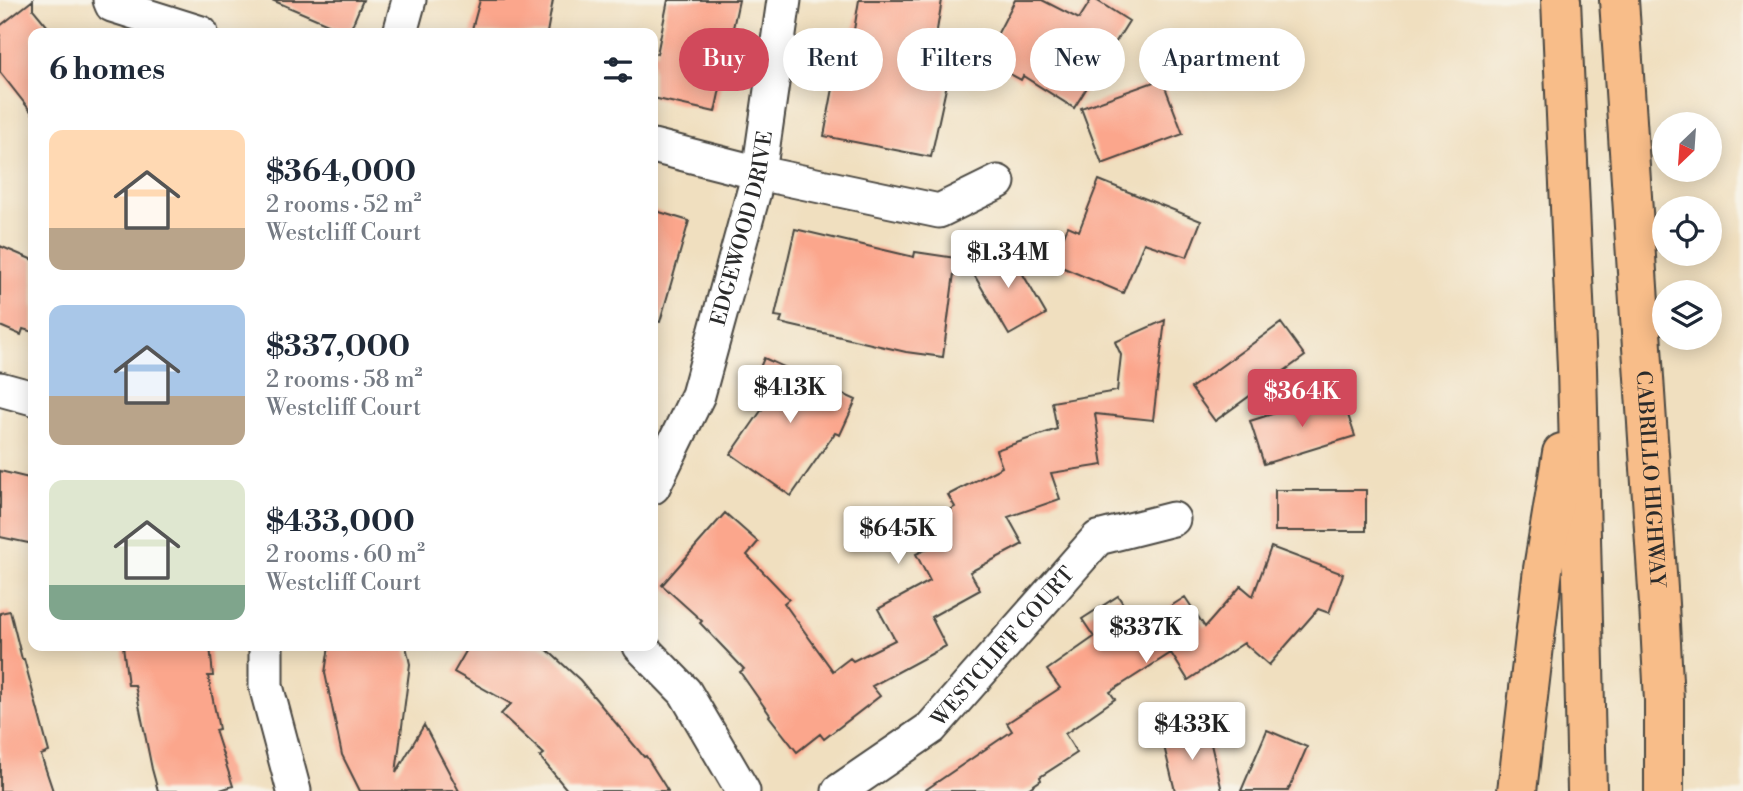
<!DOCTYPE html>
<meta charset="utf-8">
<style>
body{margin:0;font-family:"Libre Bodoni",serif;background:#f6f6f7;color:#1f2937;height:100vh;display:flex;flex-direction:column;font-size:26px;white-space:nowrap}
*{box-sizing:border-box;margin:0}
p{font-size:23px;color:#747a83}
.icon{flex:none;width:38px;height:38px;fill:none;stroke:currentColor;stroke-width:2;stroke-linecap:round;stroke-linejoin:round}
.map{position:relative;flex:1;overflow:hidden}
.drawer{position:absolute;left:28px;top:28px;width:630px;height:623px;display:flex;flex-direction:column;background:#fff;border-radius:14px;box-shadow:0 4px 18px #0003}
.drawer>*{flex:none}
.guide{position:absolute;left:679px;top:28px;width:665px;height:63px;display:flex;gap:14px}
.needle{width:46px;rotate:205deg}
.fabs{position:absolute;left:1652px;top:112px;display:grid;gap:14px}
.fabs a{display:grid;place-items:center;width:70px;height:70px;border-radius:50%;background:#fff;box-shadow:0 4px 18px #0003;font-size:35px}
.price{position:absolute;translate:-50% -60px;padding:0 16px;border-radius:7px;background:#fff;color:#222;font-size:23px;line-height:46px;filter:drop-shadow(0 2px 4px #0008)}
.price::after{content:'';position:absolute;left:50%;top:42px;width:21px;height:16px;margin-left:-10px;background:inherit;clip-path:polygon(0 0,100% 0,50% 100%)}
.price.on{background:#d1495b;color:#fff}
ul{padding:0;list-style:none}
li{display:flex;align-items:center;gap:21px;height:175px;padding:0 21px}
li span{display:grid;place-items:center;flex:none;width:196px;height:140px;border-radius:14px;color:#555}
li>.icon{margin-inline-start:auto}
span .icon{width:84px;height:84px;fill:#fffc;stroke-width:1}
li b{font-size:30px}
h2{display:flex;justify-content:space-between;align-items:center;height:84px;padding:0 21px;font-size:30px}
.tag{padding:0 24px;border-radius:32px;background:#fff;box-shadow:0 4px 18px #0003;font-size:24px;line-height:63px}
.tag.on{background:#d1495b;color:#fff}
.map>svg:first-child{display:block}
</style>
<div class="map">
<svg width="1743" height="791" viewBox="0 0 1743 791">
<rect width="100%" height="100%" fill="#f7f3e8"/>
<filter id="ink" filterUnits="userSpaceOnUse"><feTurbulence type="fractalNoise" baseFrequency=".0143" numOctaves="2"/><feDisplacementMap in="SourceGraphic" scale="14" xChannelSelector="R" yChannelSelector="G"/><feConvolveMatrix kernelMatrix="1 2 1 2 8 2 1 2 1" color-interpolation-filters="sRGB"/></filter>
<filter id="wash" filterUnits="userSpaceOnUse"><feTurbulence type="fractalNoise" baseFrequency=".00686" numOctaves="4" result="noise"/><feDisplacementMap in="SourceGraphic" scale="28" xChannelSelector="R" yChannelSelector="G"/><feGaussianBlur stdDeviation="1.57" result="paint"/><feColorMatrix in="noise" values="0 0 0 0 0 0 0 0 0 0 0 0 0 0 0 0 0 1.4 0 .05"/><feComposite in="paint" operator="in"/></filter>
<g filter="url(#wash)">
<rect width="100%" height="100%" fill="#f0dfbf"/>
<g id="blocks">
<path fill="#fba68c" d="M33 0V9L53 33H33V114L0 72V26Z
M272 0H363L349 33Z
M480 0H553L547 33H471Z
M668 0H739L715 112 653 98V53L657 54Z
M859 0H942L931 66 950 70 931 157 824 136 841 46 851 48Z
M1015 0H1042L1079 19 1091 0H1096L1129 21 1074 108 1023 76 1021 80 984 60Z
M1162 79 1183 134 1102 164 1081 108Z
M1099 180 1201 221 1187 257 1144 243 1123 293 1052 263 1068 226 1079 231Z
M653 210 689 221 660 322 653 321Z
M795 229 914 257 915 252 956 258 943 357 906 352 780 323 782 317 775 316Z
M1006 245 1046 314 1009 335 969 266Z
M0 246 33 260V332L23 329 21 335 0 326Z
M1165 320 1153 420 1095 414 1103 465 1051 473 1060 499 1008 517 1023 544 970 572 980 590 931 617 946 646 872 686 880 696 824 739 820 734 797 752 769 716 770 715 740 672 744 669 700 623 702 621 662 585 725 513 758 542 747 555 789 599 784 603 833 671 850 658 853 661 895 640 878 609 930 581 916 554 929 548 918 528 955 507 948 495 1002 467 996 450 1057 429 1052 402 1117 391 1121 355 1115 342Z
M1281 323 1305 356 1215 421 1191 388Z
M764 358 856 400 840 435 835 433 791 496 731 454 763 408 746 400Z
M1342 397 1355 436 1264 464 1250 421 1316 400 1317 404Z
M0 471 33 479V544L0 537Z
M1275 490H1366V531H1275Z
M1271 547 1343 574 1329 613 1318 609 1269 665 1244 643 1188 680 1171 653 1110 692 1115 699 1065 734 1077 753 1040 777 1041 780 1025 791H924L1012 731 1007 723 1060 688 1047 670 1094 637 1082 619 1118 596 1138 627 1185 597 1205 627 1241 586 1253 596Z
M10 611 22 659H24L49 752 41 755 53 791H0V613Z
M123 646H210L213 676H208L219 729 215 730 233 786 217 791H158L152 769 135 685H128Z
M329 646H406L410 664 396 773 424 725 459 791H360L342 755 325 673Z
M469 646H543L580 680 644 757 646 756 668 791H568L540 757 544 754 501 714 511 704 454 672Z
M1207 727 1222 791H1175L1162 738Z
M1267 730 1307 747 1288 791H1241Z"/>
</g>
</g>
<g filter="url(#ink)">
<use href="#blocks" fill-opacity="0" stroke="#494641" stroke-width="2"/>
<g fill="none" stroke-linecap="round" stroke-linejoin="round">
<defs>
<g id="minor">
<path d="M110 0 112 5 201 33"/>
<path d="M400 33 409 0"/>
<path d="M653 146 759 173 939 211 998 182"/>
<path d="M0 389 33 398"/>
<path id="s1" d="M653 487 698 395 759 173 784 0"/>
<path d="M266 646V686L294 791"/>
<path d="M640 646 685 692 743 791"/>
<path id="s2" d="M839 791 931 728 1098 538 1173 519"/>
</g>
<g id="highway">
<path d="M1561 0 1577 368 1587 791"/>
<path id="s3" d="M1619 0 1659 604 1664 701V791"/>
<path d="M1517 791 1543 569 1562 453"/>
</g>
</defs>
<use href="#minor" stroke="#494641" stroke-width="37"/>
<use href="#highway" stroke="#494641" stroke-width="42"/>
<use href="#minor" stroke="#fff" stroke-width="33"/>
<use href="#highway" stroke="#f8bd89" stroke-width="38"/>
</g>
</g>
<g text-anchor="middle" stroke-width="5" stroke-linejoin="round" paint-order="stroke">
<g font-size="21" fill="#2b2b2b" stroke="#f7f3e8">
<text dy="7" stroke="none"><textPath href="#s1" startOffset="275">EDGEWOOD DRIVE</textPath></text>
<text dy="7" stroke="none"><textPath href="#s3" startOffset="480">CABRILLO HIGHWAY</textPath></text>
<text dy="7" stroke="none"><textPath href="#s2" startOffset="220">WESTCLIFF COURT</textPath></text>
</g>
</g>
</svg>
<div class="fabs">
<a><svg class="needle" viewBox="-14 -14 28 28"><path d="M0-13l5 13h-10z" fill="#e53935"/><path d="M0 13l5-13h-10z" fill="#747a83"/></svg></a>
<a><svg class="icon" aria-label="locate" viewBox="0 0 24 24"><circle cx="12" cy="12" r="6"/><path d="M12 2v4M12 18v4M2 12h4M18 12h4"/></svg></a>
<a><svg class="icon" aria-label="layers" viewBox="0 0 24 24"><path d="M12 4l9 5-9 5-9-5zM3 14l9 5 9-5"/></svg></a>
</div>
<b class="price" style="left:1008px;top:290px">$1.34M</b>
<b class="price" style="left:790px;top:425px">$413K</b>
<b class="price on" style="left:1302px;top:429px">$364K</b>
<b class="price" style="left:898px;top:566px">$645K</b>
<b class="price" style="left:1146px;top:665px">$337K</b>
<b class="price" style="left:1192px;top:762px">$433K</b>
<div class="guide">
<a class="tag on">Buy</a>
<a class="tag">Rent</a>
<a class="tag">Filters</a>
<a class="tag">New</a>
<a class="tag">Apartment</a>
</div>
<section class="drawer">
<h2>6 homes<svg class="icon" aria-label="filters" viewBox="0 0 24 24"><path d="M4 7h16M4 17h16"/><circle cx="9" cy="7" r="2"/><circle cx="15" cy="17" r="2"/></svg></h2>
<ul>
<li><span style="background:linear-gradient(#ffd9b3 70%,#b9a48a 0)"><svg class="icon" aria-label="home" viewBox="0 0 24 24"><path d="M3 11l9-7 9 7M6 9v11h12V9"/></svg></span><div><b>$364,000</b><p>2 rooms · 52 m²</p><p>Westcliff Court</p></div></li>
<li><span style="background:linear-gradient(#a9c7e8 65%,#b9a48a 0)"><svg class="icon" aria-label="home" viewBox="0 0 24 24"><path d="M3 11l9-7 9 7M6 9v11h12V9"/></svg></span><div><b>$337,000</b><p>2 rooms · 58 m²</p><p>Westcliff Court</p></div></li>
<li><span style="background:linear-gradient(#dfe7d0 75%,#7fa58c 0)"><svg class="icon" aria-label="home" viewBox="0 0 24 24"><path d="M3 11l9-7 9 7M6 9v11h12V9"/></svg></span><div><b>$433,000</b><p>2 rooms · 60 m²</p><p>Westcliff Court</p></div></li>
</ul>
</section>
</div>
